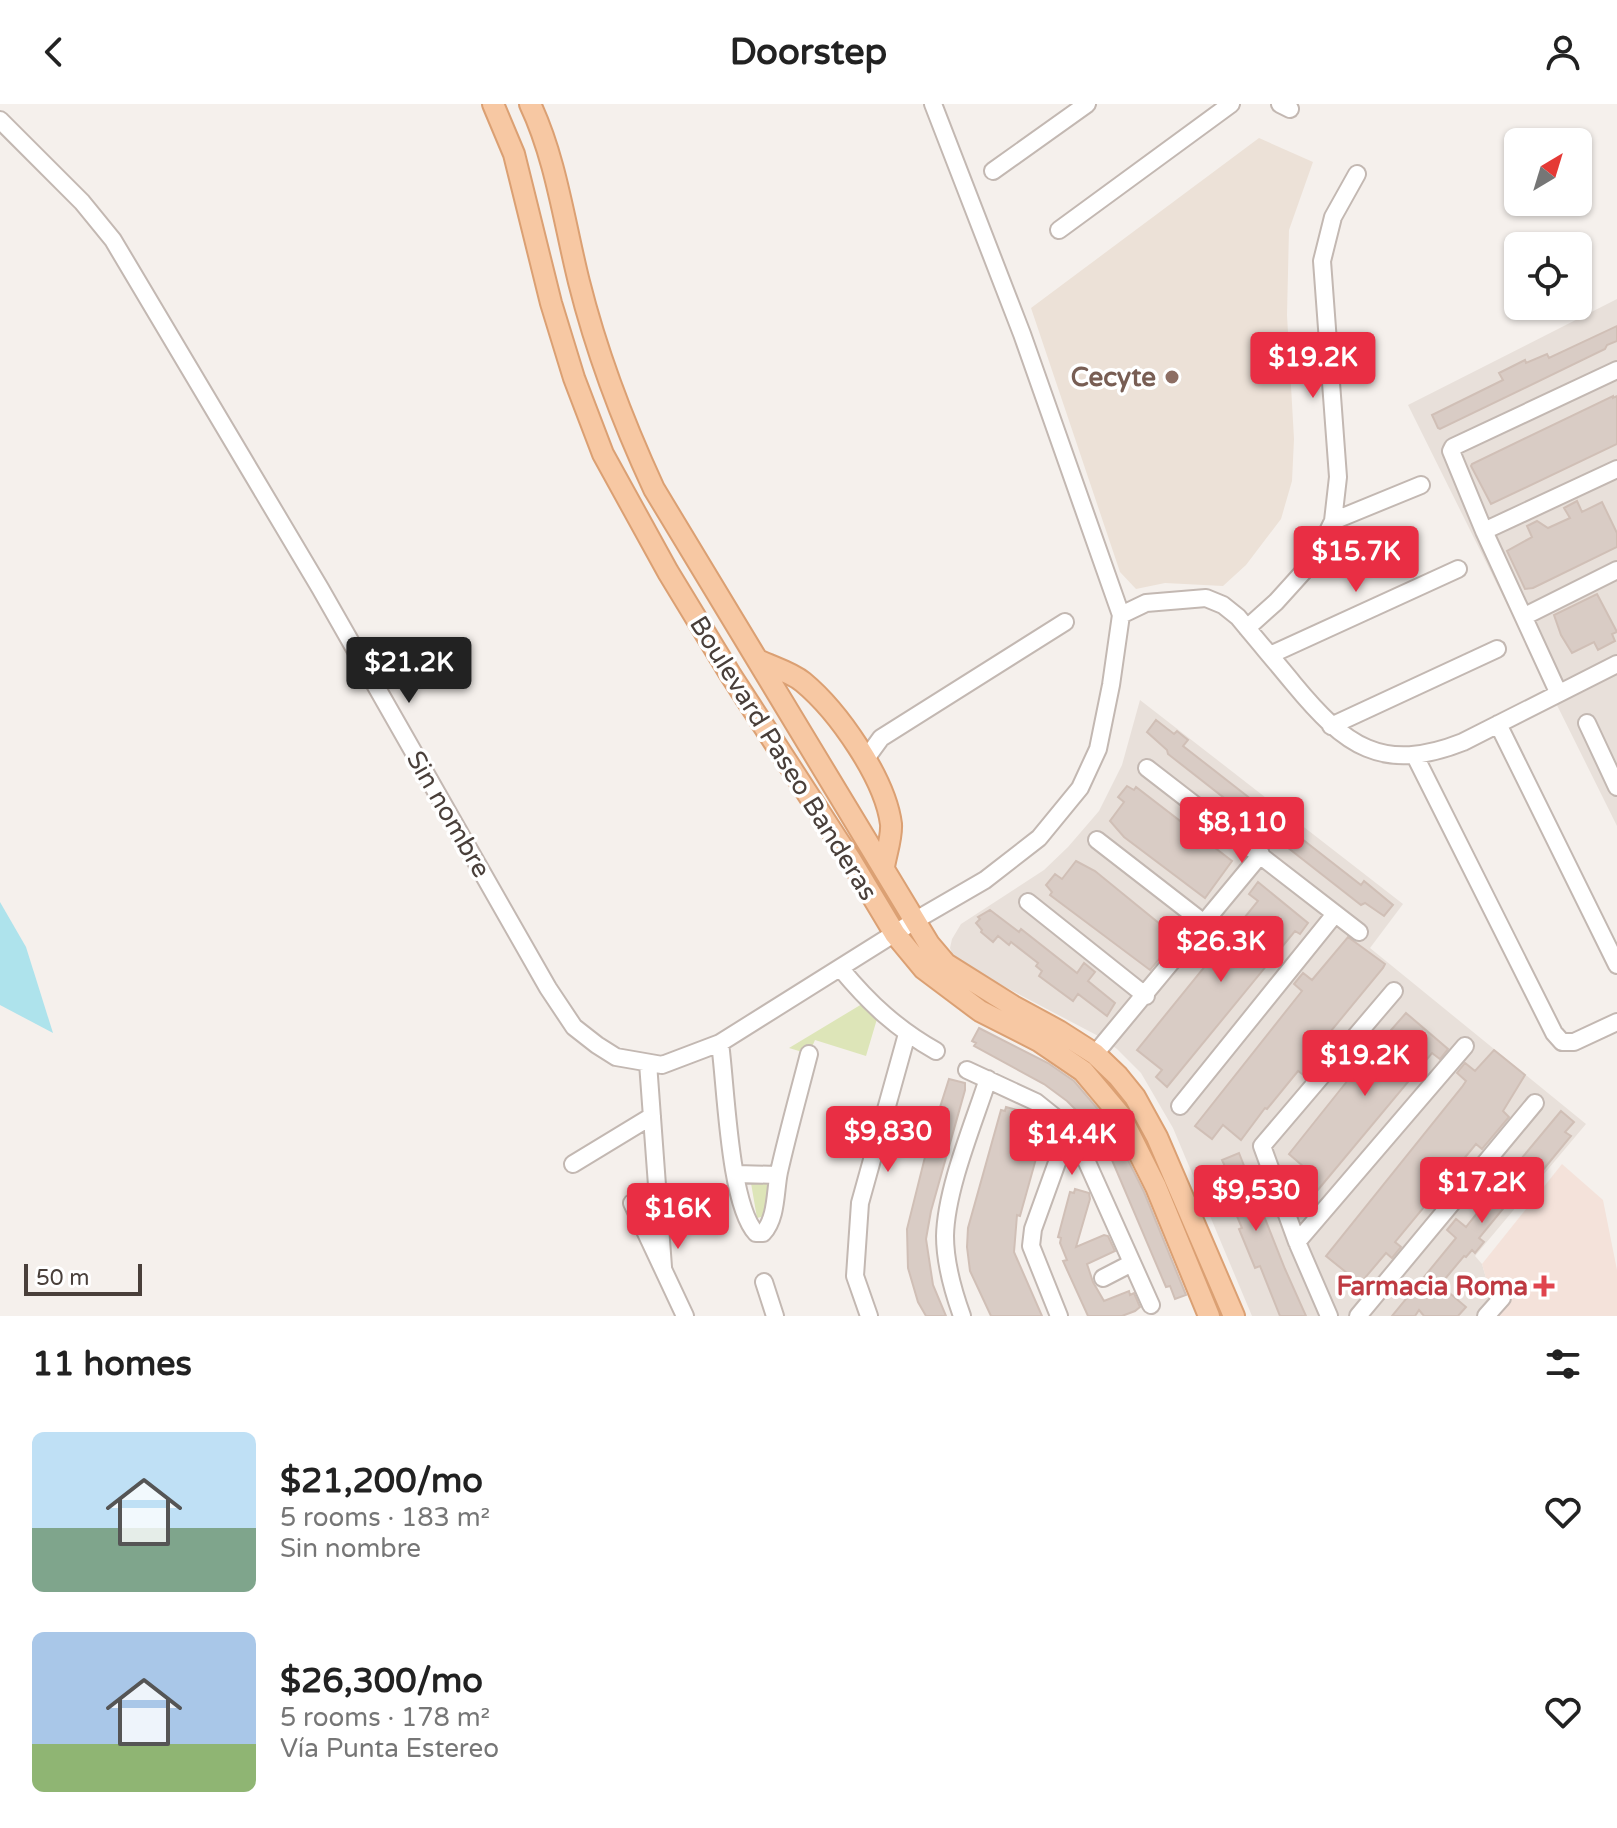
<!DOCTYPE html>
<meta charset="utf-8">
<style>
body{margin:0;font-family:"Varela Round",sans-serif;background:#f2f2f2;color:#222;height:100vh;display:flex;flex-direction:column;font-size:30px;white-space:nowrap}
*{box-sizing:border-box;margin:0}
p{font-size:26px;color:#767676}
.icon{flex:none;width:44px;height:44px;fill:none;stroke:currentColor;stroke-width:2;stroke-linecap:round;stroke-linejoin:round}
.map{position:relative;height:1212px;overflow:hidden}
.side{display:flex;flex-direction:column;background:#fff;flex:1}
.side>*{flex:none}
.needle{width:52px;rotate:38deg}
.buttons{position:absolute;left:1504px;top:24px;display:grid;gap:16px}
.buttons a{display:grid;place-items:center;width:88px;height:88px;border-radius:12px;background:#fff;box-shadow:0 2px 6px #0004;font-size:40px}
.scale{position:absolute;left:24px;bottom:20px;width:118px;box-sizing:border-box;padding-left:8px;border:4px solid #493f3a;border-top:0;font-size:22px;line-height:28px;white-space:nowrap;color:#493f3a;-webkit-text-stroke:6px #fff;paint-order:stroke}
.price{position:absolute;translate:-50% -68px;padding:0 18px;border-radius:8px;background:#e92e44;color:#fff;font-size:26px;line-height:52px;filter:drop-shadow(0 2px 4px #0008)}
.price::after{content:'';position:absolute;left:50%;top:48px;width:24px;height:18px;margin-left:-12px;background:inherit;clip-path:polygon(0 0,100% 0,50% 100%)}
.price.on{background:#222;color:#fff}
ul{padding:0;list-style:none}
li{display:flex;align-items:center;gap:24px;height:200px;padding:0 32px}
li span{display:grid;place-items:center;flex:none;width:224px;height:160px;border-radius:12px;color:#555}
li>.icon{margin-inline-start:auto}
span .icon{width:96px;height:96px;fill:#fffc;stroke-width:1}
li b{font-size:34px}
h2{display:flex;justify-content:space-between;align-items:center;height:96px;padding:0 32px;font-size:34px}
header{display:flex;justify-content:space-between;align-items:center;height:104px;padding:0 32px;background:#fff;font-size:36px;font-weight:700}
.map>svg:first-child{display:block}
</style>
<header><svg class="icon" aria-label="back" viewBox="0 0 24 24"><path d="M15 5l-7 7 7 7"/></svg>Doorstep<svg class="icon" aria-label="person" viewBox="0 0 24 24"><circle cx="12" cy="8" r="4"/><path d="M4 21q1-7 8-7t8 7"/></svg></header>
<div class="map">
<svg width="1617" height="1212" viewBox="0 0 1617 1212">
<rect width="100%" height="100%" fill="#f5f0ec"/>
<path fill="#e8e0da" d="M1617 195V722L1408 301Z
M1140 596 1403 800 1370 844 1586 1020 1475 1152 1482 1160 1497 1212H1252L1173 1024 1141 969 1117 945 1102 934 973 866 953 852 950 844 952 835 961 820 1044 766 1068 743 1099 707 1122 661Z"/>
<path fill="#f4e2da" d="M1562 1060 1603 1096 1617 1166V1212H1497L1482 1160Z"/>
<path fill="#ece1d7" d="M1259 34 1313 58 1289 126 1287 211 1294 335 1292 377 1281 415 1246 461 1223 482 1165 479 1136 485 1120 468 1031 204Z"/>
<path fill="#dde5b8" d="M862 900 877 915 866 952 815 936 809 950 789 944Z
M769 1078 765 1112 757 1114 751 1079Z"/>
<path fill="#aee3ec" d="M0 798 26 843 53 929 0 901Z"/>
<path fill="#d9ccc5" stroke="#d0bfb6" stroke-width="2" d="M1617 222V237L1607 241 1605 245 1440 325 1438 324 1432 311 1503 276 1499 269 1525 256 1526 259 1547 250 1549 254Z
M1613 292V294L1617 292V340L1491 400 1471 362 1472 360Z
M1577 397 1582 408 1602 398 1617 429V443L1533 484 1525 485 1507 447 1532 433 1527 422 1537 417 1548 424 1570 414 1564 404Z
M1597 490 1617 528 1612 530 1615 537 1598 546 1594 538 1572 549 1561 531 1554 511Z
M1156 616 1174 630 1177 627 1188 636 1183 642 1361 781 1364 777 1393 801 1384 812 1365 799 1361 801 1168 650 1167 646 1147 628Z
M1127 682 1134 686 1136 683 1232 757 1205 794 1124 733 1110 717 1124 698 1118 693Z
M1076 757 1095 767 1177 834 1150 866 1050 791 1052 788 1046 781 1055 770 1062 775Z
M1258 778 1308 819 1300 830 1295 827 1167 983 1156 973 1162 966 1137 946 1258 797 1249 790Z
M990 806 1019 828 1021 825 1077 869 1084 859 1095 868 1088 877 1115 899 1107 912 1078 890 1073 897 1039 872 1042 867 1036 862 1038 859 1011 838 1009 841 998 832 993 838 981 828 982 826 976 819 980 815 978 813Z
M1348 833 1385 860 1383 864 1307 956 1315 963 1306 973 1298 967 1267 1005 1265 1004 1241 1036 1223 1021 1212 1035 1195 1022 1302 887 1294 880 1303 869 1312 876Z
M1406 909 1448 945 1440 955 1432 949 1317 1087 1305 1076 1311 1069 1289 1050 1368 951 1359 944 1369 934 1378 941Z
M979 924 1048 959 1074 977 1109 1018 1144 1088 1186 1191 1175 1195 1170 1182 1166 1183 1112 1056 1088 1018 1067 997 1044 980 974 942 976 939 972 937Z
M1494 946 1525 971 1503 1007 1509 1013 1482 1045 1476 1040 1395 1138 1401 1143 1392 1154 1386 1149 1353 1188 1340 1178 1347 1169 1326 1152 1462 983 1466 977 1457 969 1465 959 1475 967Z
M949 975 965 979V986L931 1107 926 1135 933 1181 946 1212H926L918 1198 908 1164 907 1125 928 1041Z
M1006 1003 1021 1007 1019 1018 1044 1026 1020 1112 1017 1111 1014 1148 1042 1212H991L970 1167 967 1143 968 1124 1001 1006 1005 1007Z
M1561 1007 1574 1018 1565 1028 1571 1032 1538 1072 1533 1068 1479 1134 1484 1138 1475 1149 1472 1146 1466 1153 1464 1152 1440 1181 1466 1203 1458 1212H1424L1419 1206 1415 1212H1392L1456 1134 1447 1126 1456 1115 1466 1123 1492 1090 1483 1082 1492 1071 1501 1079Z
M1239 1049 1285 1165 1306 1212H1280L1260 1162 1255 1164 1239 1125 1242 1124 1231 1098 1218 1103 1207 1078 1228 1069 1222 1056Z
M1075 1085 1089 1089 1090 1095 1076 1143 1104 1131 1108 1132 1115 1147 1087 1160 1093 1178 1104 1197 1129 1187 1130 1191 1134 1189 1140 1203 1135 1207 1122 1212H1088L1063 1157 1067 1156 1060 1139 1061 1134 1058 1133 1070 1088 1074 1089Z"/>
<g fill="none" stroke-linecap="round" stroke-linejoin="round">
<defs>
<path id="minor" d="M933 0 1022 230 1121 511
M1280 0 1290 5
M0 16 82 98 113 136 320 484 548 884 574 923 597 941 616 953 662 961 720 939 916 816 985 776 1039 734 1080 684 1098 645 1111 581 1121 511 1146 499 1206 494 1223 501 1238 513C1256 535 1275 557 1293 579 1345 642 1382 670 1463 638L1617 560
M993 67 1087 0
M1059 126 1231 0
M1333 417 1421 381
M1484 427 1617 365
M1525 512 1617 466
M1247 524 1276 498 1314 456 1333 417 1338 373 1322 157 1333 113 1357 70
M1270 551 1458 465
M1558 588 1484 427 1451 347 1453 343 1617 266
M1587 619 1617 683
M1498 620 1617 861
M1331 622 1497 545
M1415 652 1554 929 1562 938H1574L1617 918
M865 656 881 634 1065 518
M1147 664 1359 828
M1097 736 1204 819
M1028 798 1146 892
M841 865C869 899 897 925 936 947
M720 939C726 982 729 1100 756 1129H763C777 1114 775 1087 779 1068 788 1028 799 989 809 950
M1095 950 1261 750
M648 959 663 1163
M967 966 1036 998 1056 1014 1082 1047 1151 1201
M1180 1002 1335 810
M573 1060 652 1012
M736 1070 778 1071
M632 1099 685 1212
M1297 1138 1465 942
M1103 1174 1132 1159
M764 1178 775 1212
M869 1212 855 1172 860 1099 907 930
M962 1212C953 1187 945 1159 945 1132 946 1085 973 1021 988 975
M1059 1212 1031 1142 1033 1125 1068 1028
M1329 1212 1297 1138 1262 1042 1394 887
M1358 1212 1535 999
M1486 1212 1502 1194"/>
<path id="major" d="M493 0 514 50 551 199 574 274 603 350 668 468 730 570 850 755 895 830 924 865 980 907 1039 937 1083 967 1120 1011 1156 1083 1209 1212
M530 0C556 55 564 118 579 178 597 250 623 318 654 385L929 840 946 860 1013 902 1059 927 1095 950 1118 972 1135 993 1157 1033 1234 1212
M758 556C772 563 791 568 803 578 838 607 885 674 891 720 892 733 886 750 884 763"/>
</defs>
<use href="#minor" stroke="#c3b8b2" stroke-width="20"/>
<use href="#major" stroke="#dba073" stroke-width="24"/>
<use href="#minor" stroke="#fff" stroke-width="16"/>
<use href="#major" stroke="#f7c8a3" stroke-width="20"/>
</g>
<circle fill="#8d6e63" stroke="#fff" stroke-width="3" cx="1172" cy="273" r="8"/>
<path fill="#e0444e" stroke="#fff" stroke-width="3" d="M1540 1170h8v8h8v8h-8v8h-8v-8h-8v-8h8z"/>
<g text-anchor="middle" stroke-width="7" stroke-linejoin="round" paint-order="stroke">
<g font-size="26" font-weight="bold" fill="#785e54" stroke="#fff" text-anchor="end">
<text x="1156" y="282">Cecyte</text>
</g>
<g font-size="26" fill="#493f3a" stroke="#fff">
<text transform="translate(784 654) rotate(58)" y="9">Boulevard Paseo Banderas</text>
<text transform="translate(449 710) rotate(60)" y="9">Sin nombre</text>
</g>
<g font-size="26" font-weight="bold" fill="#be3a42" stroke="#fff" text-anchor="end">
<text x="1528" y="1191">Farmacia Roma</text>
</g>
</g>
</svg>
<div class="buttons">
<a><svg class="needle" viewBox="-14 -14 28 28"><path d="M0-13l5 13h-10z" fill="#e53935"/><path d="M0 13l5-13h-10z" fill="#767676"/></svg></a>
<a><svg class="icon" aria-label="locate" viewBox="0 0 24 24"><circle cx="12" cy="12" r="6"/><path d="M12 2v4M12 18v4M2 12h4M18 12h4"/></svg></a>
</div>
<div class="scale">50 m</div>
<b class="price" style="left:1313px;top:296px">$19.2K</b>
<b class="price" style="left:1356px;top:490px">$15.7K</b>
<b class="price on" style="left:409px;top:601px">$21.2K</b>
<b class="price" style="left:1242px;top:761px">$8,110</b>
<b class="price" style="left:1221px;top:880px">$26.3K</b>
<b class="price" style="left:1365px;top:994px">$19.2K</b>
<b class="price" style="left:888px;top:1070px">$9,830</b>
<b class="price" style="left:1072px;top:1073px">$14.4K</b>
<b class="price" style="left:1482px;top:1121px">$17.2K</b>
<b class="price" style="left:1256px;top:1129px">$9,530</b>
<b class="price" style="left:678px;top:1147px">$16K</b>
</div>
<section class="side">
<h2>11 homes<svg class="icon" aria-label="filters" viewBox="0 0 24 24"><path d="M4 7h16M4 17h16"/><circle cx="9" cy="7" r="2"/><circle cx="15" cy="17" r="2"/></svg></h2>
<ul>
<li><span style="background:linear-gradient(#bfe0f5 60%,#7fa58c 0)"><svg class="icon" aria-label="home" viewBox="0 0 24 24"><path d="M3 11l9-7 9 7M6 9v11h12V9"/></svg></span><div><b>$21,200/mo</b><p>5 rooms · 183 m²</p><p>Sin nombre</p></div><svg class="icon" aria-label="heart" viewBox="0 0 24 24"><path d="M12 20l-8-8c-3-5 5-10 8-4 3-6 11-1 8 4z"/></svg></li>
<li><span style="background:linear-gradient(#a9c7e8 70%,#8fb573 0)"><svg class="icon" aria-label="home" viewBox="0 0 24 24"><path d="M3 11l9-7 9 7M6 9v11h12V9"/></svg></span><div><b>$26,300/mo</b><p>5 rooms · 178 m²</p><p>Vía Punta Estereo</p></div><svg class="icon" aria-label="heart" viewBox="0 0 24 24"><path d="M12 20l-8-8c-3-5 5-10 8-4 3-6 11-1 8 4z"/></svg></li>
</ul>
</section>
